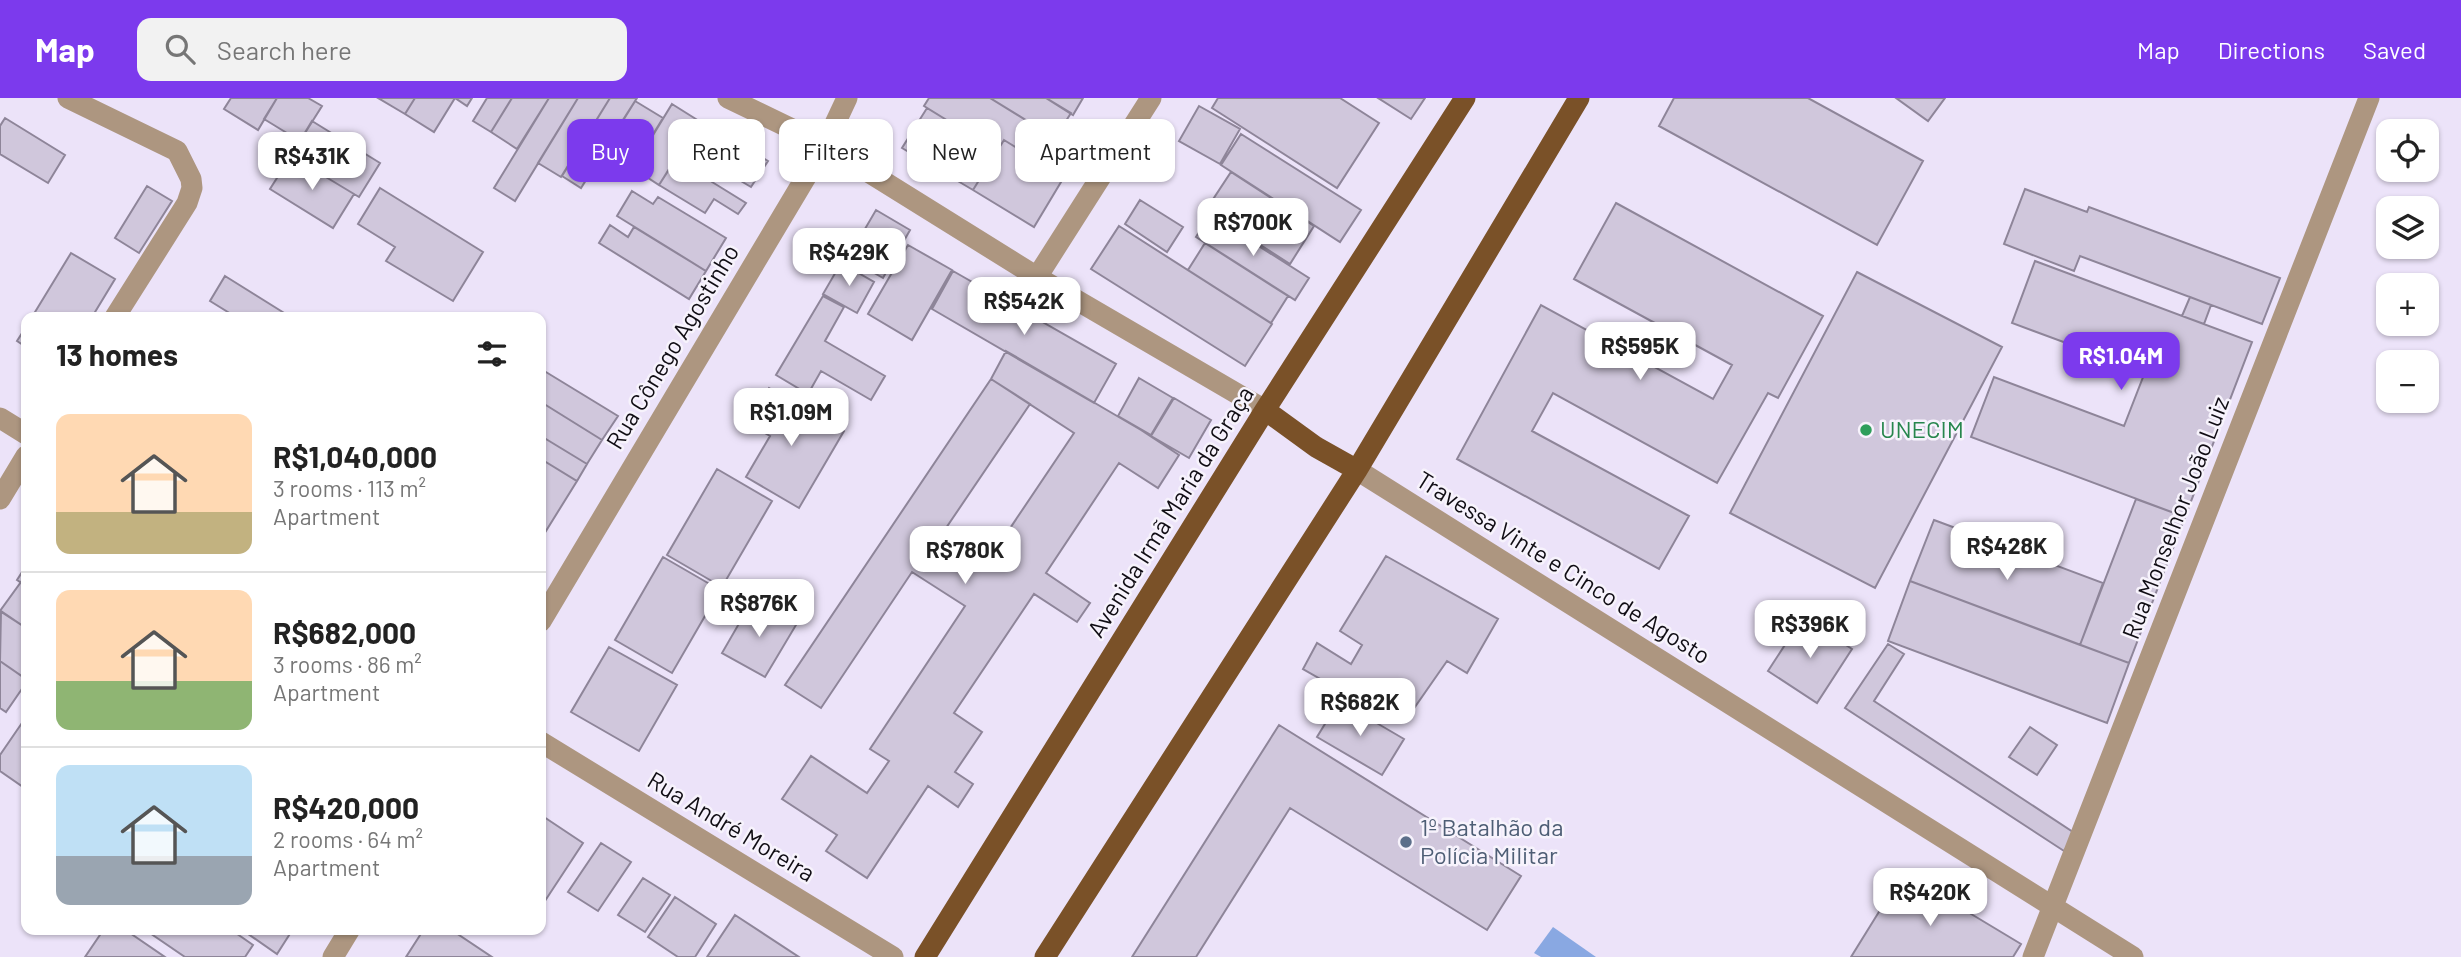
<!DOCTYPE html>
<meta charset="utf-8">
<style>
body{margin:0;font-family:Barlow,sans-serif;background:#f2f2f2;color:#222;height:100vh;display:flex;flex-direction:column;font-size:26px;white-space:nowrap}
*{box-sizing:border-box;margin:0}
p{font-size:23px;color:#767676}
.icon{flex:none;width:38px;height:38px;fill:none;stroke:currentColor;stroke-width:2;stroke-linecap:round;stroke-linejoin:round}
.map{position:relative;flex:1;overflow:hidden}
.drawer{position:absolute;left:21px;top:214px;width:525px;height:623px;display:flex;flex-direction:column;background:#fff;border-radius:14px;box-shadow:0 2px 5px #0004}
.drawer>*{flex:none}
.banner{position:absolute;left:567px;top:21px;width:665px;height:63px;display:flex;gap:14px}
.buttons{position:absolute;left:2376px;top:21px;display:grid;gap:14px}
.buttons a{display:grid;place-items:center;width:63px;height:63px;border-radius:14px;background:#fff;box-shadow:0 2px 5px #0004;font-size:35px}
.price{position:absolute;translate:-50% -60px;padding:0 16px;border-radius:14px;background:#fff;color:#222;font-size:23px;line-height:46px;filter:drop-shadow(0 2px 4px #0008)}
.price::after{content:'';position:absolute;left:50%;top:42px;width:21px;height:16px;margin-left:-10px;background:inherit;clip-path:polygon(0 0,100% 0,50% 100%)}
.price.current{background:#7c3aed;color:#fff}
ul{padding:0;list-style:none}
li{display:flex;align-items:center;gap:21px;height:175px;padding:0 35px}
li+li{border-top:2px solid #e0e0e0}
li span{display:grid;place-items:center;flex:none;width:196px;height:140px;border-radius:14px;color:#555}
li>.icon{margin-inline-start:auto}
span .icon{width:84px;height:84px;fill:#fffc;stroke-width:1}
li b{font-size:30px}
h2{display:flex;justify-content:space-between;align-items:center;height:84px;padding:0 35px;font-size:30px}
.tag{padding:0 24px;border-radius:14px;background:#fff;box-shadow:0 2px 5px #0004;font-size:24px;line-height:63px}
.tag.current{background:#7c3aed;color:#fff}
header{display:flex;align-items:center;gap:42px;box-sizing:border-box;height:98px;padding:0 35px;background:#7c3aed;color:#fff}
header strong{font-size:33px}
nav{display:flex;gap:38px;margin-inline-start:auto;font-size:24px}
.search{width:490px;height:63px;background:#f2f2f2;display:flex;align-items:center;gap:18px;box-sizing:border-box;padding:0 24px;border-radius:14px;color:#767676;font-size:26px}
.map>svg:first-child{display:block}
</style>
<header>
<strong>Map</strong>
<div class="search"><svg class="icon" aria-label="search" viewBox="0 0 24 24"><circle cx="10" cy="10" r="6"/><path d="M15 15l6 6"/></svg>Search here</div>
<nav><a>Map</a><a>Directions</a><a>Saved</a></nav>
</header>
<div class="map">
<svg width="2461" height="859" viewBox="0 0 2461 859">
<rect width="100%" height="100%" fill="#ece3f9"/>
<path fill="#89a8e2" d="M1553 829 1596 859H1541L1534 855Z"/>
<path fill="#d0c7dc" stroke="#8e8599" stroke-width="2" fill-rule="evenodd" d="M231 0H277L258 32 224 11Z
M277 0H308L322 8 300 43 264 21Z
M378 0H415L405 16Z
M415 0H455L434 34 405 16Z
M455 0H472L467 8Z
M487 0H512L491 34 473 23Z
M512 0H549L517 51 491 34Z
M549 0H578L515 103 494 90Z
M578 0H610L561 79 538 65Z
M610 0H637L581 90 562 78Z
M929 0H990L1055 40 1040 64 1004 42 997 53 924 8Z
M990 0H1046L1071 15 1055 40Z
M1046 0H1083L1073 17Z
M1218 0H1340L1379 25 1337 90 1212 10Z
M1378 0H1425L1411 21Z
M1674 0H1808L1923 63 1877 147 1659 28Z
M1896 0H1945L1928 23Z
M635 3 663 20 627 79 598 61Z
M672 6 699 23 659 87 633 70Z
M1199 8 1240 31 1220 66 1179 43Z
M927 10 997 53 973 92 902 50Z
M5 20 65 57 48 85 0 56V28Z
M312 23 380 65 359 99 291 58Z
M709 27 768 63 751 89 692 54Z
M1241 36 1361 112 1340 144 1221 67Z
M1004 42 1064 79 1034 129 973 92Z
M681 53 709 70 704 79 746 105 738 116 714 101 705 115 659 87Z
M291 58 354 96 333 130 270 91Z
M1231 74 1314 128 1290 166 1206 112Z
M147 88 172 103 139 155 115 140Z
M380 90 483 154 453 203 386 163 395 149 358 126Z
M2025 91 2087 114 2089 109 2280 180 2262 226 2080 158 2074 173 2004 146Z
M632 93 653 106 658 99 726 140 706 173 617 118Z
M1140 102 1183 129 1167 154 1125 126Z
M1616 105 1823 218 1778 300 1768 295 1717 385 1553 295 1532 333 1689 418 1659 471 1457 361 1541 207 1713 301 1732 267 1574 181Z
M876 112 910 132 883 180 848 160Z
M1210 117 1309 180 1295 202 1196 139Z
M610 127 628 139 634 129 706 173 689 201 599 145Z
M1119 128 1272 226 1245 268 1091 171Z
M1205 145 1288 198 1271 225 1188 172Z
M908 147 952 172 912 242 868 216Z
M71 155 115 181 92 219H32Z
M2035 163 2252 244 2185 419 1971 339 1994 279 2124 328 2145 274 2012 225Z
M841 165 874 184 857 215 823 196Z
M953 173 1116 266 1094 305 932 211Z
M1857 174 2002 249 1875 490 1730 415Z
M225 178 289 218V219H236L210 203Z
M823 198 844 209 825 243 885 278 871 302 821 273 808 296 776 277Z
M2190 199 2211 207 2204 226 2182 218Z
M26 229V249L17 243Z
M1006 253 1141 332 1179 357 1158 390 1119 365 1046 475 1090 505 1077 524 1034 496 954 615 982 634 955 674 973 686 958 709 928 688 867 780 826 753 837 737 782 701 811 658 867 695 889 663 870 651 965 508 912 474 821 610 785 587 991 281ZM991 281 1074 335 988 463 944 433 1030 306Z
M541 271 618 318 602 342 541 304Z
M1139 280 1173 300 1151 337 1118 318Z
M769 290 844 333 799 410 746 379 770 338 749 326Z
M1174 300 1211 322 1189 360 1151 338Z
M541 304 602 342 587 366 541 338Z
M541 338 587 366 577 383 541 361Z
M541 361 577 383 541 441Z
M717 371 772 403 722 489 667 457Z
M2136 401 2185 419 2129 565 2080 547Z
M1934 422 2103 485 2080 547 1910 483Z
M1386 458 1498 521 1467 575 1447 563 1410 616 1369 587 1359 603 1303 571 1317 545 1351 566 1362 547 1340 533Z
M663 459 720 492 672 575 615 542Z
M26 468V488L17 482Z
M1910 483 2129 565 2107 625 1888 543Z
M21 484 26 488V530L0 513Z
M752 503 796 527 765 579 722 555Z
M1 513 26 530V581L0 563Z
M1803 519 1852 551 1817 605 1768 573Z
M1888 546 1904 556 1874 603 2076 736 2064 753 1845 610Z
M609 549 677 587 639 653 571 614Z
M0 563 26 581V585L6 614 0 610Z
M1339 603 1404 641 1382 677 1317 639Z
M24 622 26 624V691L0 673V657Z
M1279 627 1521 778 1487 832 1290 710 1196 859H1132Z
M2030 629 2057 647 2037 677 2009 659Z
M541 717 583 745 541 809Z
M601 745 631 764 598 813 568 794Z
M1903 775 2021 846 2013 859H1851Z
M643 780 670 797 645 834 618 817Z
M675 799 716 826 695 859H678L648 839Z
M735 817 799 859H707Z
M104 831H124L165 859H85Z
M144 831H230L253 847 245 859H185Z
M241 831H293L277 856Z
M424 831H450L492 859H406Z"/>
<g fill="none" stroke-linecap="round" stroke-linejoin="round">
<path stroke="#ad9680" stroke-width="21" d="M68 0 177 53 191 81 192 90 187 105 115 219
M728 0 825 47 1037 179 1265 312
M1037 179 1151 0
M0 320 26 336
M1357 372 2133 859
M0 401 26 358
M541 523 825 47 847 0
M541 644 893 859
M333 859 350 831
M2033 859 2369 0"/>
<path stroke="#7a5128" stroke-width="21" d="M1265 312 1316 349 1357 372
M925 859 1265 312 1465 0
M1045 859 1357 372 1579 0"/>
</g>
<circle fill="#2e9e5b" stroke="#f7f3fc" stroke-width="2.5" cx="1866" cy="332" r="7"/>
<circle fill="#5c6f8a" stroke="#f7f3fc" stroke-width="2.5" cx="1406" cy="744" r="7"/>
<g text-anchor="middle" stroke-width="5" stroke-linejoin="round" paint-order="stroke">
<g font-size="24" fill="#100d14" stroke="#f7f3fc">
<text transform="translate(673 249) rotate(-59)" y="8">Rua Cônego Agostinho</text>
<text transform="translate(1171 414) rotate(-58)" y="8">Avenida Irmã Maria da Graça</text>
<text transform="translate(2176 420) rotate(-69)" y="8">Rua Monselhor João Luiz</text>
<text transform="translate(1563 470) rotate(32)" y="8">Travessa Vinte e Cinco de Agosto</text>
<text transform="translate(731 729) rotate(31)" y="8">Rua André Moreira</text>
</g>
<g font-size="24" fill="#27864d" stroke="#f7f3fc" text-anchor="start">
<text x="1880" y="340">UNECIM</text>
</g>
<g font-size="24" fill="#4e5e75" stroke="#f7f3fc" text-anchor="start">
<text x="1420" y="738">1º Batalhão da<tspan x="1420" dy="28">Polícia Militar</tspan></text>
</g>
</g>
</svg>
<div class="buttons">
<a><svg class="icon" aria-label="locate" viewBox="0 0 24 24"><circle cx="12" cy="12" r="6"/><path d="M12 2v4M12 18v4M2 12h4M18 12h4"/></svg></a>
<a><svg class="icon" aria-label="layers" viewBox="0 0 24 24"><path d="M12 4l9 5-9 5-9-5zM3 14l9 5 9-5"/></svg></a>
<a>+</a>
<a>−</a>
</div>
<b class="price" style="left:312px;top:94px">R$431K</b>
<b class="price" style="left:1253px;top:160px">R$700K</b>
<b class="price" style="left:849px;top:190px">R$429K</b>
<b class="price" style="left:1024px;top:239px">R$542K</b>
<b class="price" style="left:1640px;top:284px">R$595K</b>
<b class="price current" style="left:2121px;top:294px">R$1.04M</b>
<b class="price" style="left:791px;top:350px">R$1.09M</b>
<b class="price" style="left:2007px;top:484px">R$428K</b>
<b class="price" style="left:965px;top:488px">R$780K</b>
<b class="price" style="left:759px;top:541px">R$876K</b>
<b class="price" style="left:1810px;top:562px">R$396K</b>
<b class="price" style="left:1360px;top:640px">R$682K</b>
<b class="price" style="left:1930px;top:830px">R$420K</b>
<div class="banner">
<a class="tag current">Buy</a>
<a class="tag">Rent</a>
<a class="tag">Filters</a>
<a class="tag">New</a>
<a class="tag">Apartment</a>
</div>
<section class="drawer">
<h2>13 homes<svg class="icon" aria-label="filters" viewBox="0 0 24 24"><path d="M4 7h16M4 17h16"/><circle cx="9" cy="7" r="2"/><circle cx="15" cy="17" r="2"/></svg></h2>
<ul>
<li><span style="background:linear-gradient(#ffd9b3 70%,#c2b280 0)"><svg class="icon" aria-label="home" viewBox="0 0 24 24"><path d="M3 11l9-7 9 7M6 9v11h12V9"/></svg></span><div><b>R$1,040,000</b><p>3 rooms · 113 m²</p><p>Apartment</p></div></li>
<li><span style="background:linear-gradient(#ffd9b3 65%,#8fb573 0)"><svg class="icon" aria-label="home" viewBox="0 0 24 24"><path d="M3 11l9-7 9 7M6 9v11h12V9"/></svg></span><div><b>R$682,000</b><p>3 rooms · 86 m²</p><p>Apartment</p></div></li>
<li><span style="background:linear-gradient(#bfe0f5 65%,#9aa5b1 0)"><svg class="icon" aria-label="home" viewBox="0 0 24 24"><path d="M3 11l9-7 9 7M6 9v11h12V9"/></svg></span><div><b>R$420,000</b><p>2 rooms · 64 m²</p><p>Apartment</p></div></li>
</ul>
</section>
</div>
